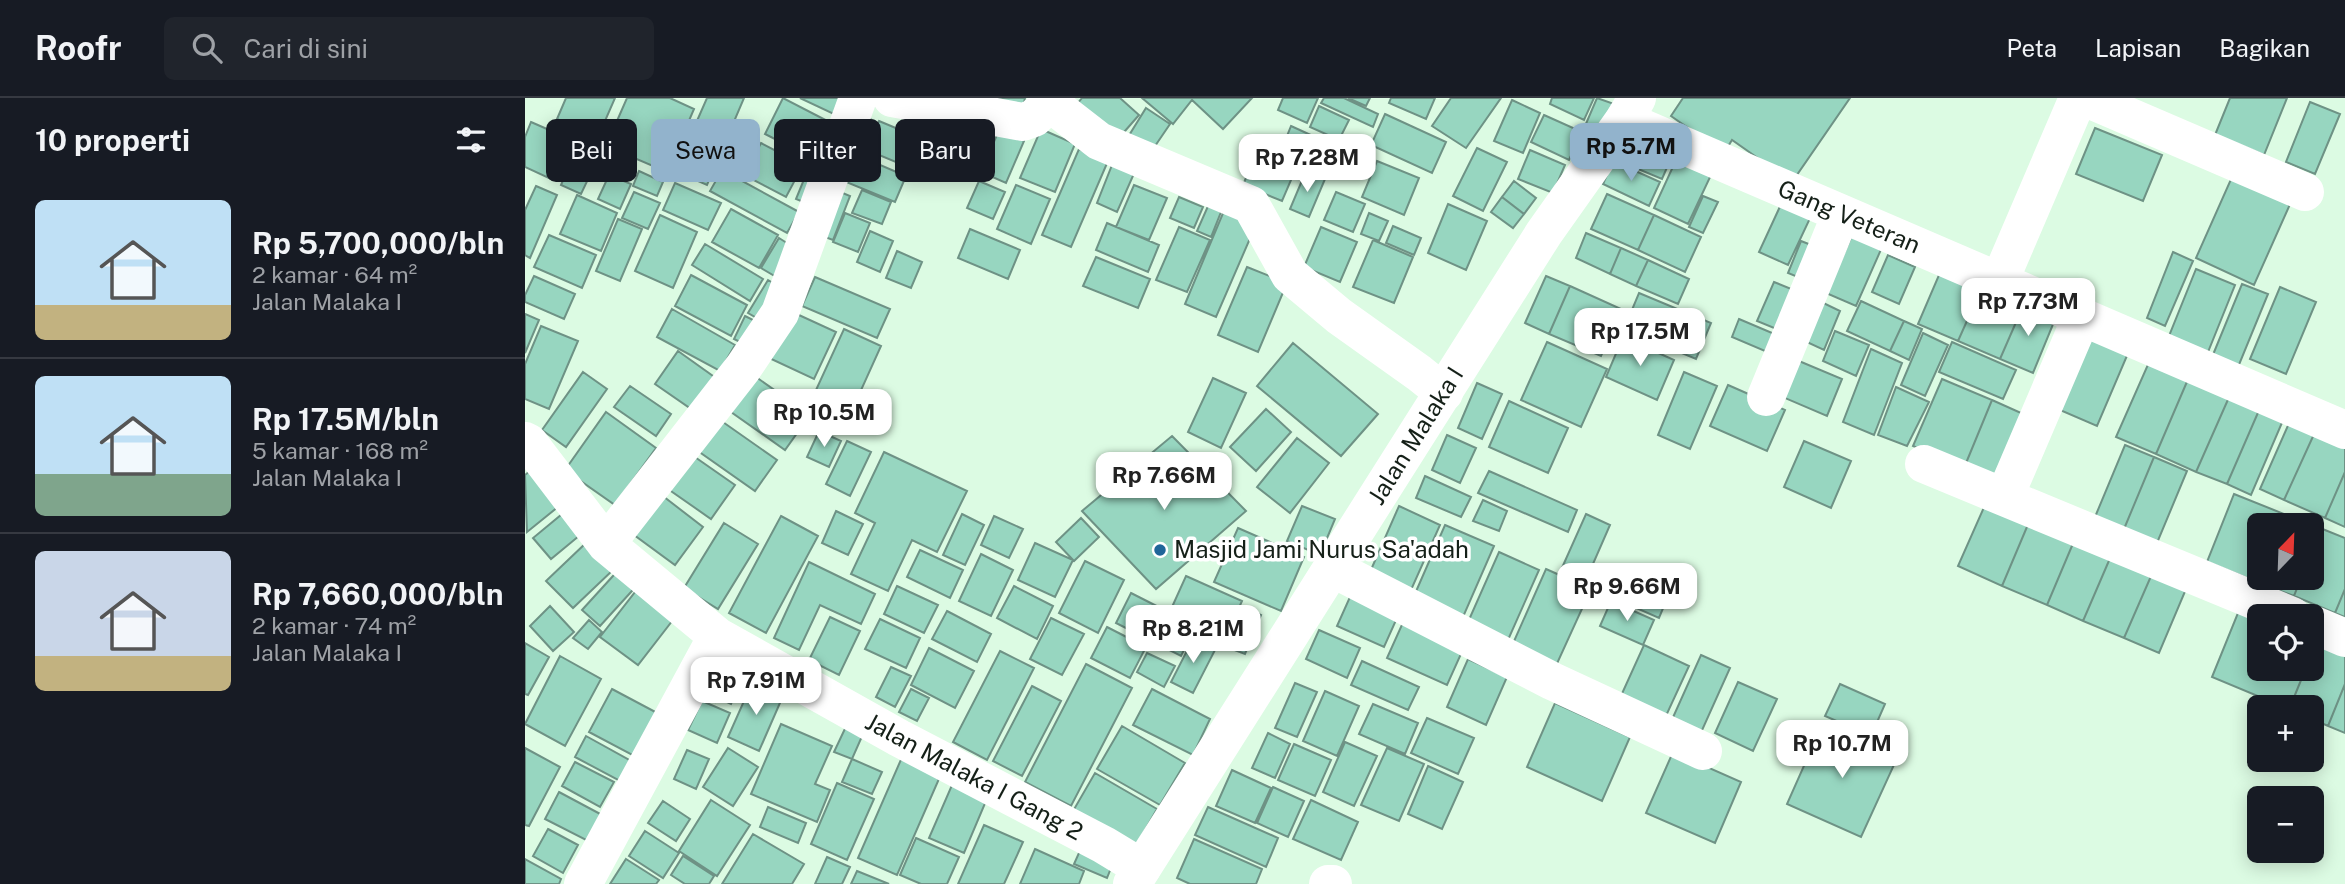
<!DOCTYPE html>
<html lang="id">
<meta charset="utf-8">
<style>
body{margin:0;font-family:"Public Sans",sans-serif;background:#20242c;color:#f1f3f6;height:100vh;display:flex;flex-direction:column;font-size:26px;white-space:nowrap}
*{box-sizing:border-box;margin:0}
p{font-size:23px;color:#9ea1a6}
.icon{flex:none;width:38px;height:38px;fill:none;stroke:currentColor;stroke-width:2;stroke-linecap:round;stroke-linejoin:round}
.map{position:relative;flex:1;overflow:hidden}
.sheet{display:flex;flex-direction:column;background:#171b24;width:525px}
.sheet>*{flex:none}
.banner{position:absolute;left:21px;top:21px;width:665px;height:63px;display:flex;gap:14px}
.needle{width:46px;rotate:23deg}
.controls{position:absolute;left:1722px;top:415px;display:grid;gap:14px}
.controls a{display:grid;place-items:center;width:77px;height:77px;border-radius:10px;background:#171b24;box-shadow:0 4px 18px #0003;font-size:35px}
.price{position:absolute;translate:-50% -60px;padding:0 16px;border-radius:14px;background:#fff;color:#222;font-size:23px;line-height:46px;filter:drop-shadow(0 2px 4px #0008)}
.price::after{content:'';position:absolute;left:50%;top:42px;width:21px;height:16px;margin-left:-10px;background:inherit;clip-path:polygon(0 0,100% 0,50% 100%)}
.price.current{background:#92b3cc;color:#111}
ul{padding:0;list-style:none}
li{display:flex;align-items:center;gap:21px;height:175px;padding:0 35px}
li+li{border-top:2px solid #363941}
li span{display:grid;place-items:center;flex:none;width:196px;height:140px;border-radius:10px;color:#555}
li>.icon{margin-inline-start:auto}
span .icon{width:84px;height:84px;fill:#fffc;stroke-width:1}
li b{font-size:30px}
h2{display:flex;justify-content:space-between;align-items:center;height:84px;padding:0 35px;font-size:30px}
.tag{padding:0 24px;border-radius:10px;background:#171b24;box-shadow:0 4px 18px #0003;font-size:24px;line-height:63px}
.tag.current{background:#92b3cc;color:#111}
header{display:flex;align-items:center;gap:42px;box-sizing:border-box;height:98px;padding:0 35px;background:#171b24;border-bottom:2px solid #363941}
header strong{font-size:33px}
nav{display:flex;gap:38px;margin-inline-start:auto;font-size:24px}
.search{width:490px;height:63px;background:#20242c;display:flex;align-items:center;gap:18px;box-sizing:border-box;padding:0 24px;border-radius:10px;color:#9ea1a6;font-size:26px}
main{display:flex;flex:1;min-height:0}
.map>svg:first-child{display:block}
</style>
<header>
<strong>Roofr</strong>
<div class="search"><svg class="icon" aria-label="search" viewBox="0 0 24 24"><circle cx="10" cy="10" r="6"/><path d="M15 15l6 6"/></svg>Cari di sini</div>
<nav><a>Peta</a><a>Lapisan</a><a>Bagikan</a></nav>
</header>
<main>
<section class="sheet">
<h2>10 properti<svg class="icon" aria-label="filters" viewBox="0 0 24 24"><path d="M4 7h16M4 17h16"/><circle cx="9" cy="7" r="2"/><circle cx="15" cy="17" r="2"/></svg></h2>
<ul>
<li><span style="background:linear-gradient(#bfe0f5 75%,#c2b280 0)"><svg class="icon" aria-label="home" viewBox="0 0 24 24"><path d="M3 11l9-7 9 7M6 9v11h12V9"/></svg></span><div><b>Rp 5,700,000/bln</b><p>2 kamar · 64 m²</p><p>Jalan Malaka I</p></div></li>
<li><span style="background:linear-gradient(#bfe0f5 70%,#7fa58c 0)"><svg class="icon" aria-label="home" viewBox="0 0 24 24"><path d="M3 11l9-7 9 7M6 9v11h12V9"/></svg></span><div><b>Rp 17.5M/bln</b><p>5 kamar · 168 m²</p><p>Jalan Malaka I</p></div></li>
<li><span style="background:linear-gradient(#c9d6e8 75%,#c2b280 0)"><svg class="icon" aria-label="home" viewBox="0 0 24 24"><path d="M3 11l9-7 9 7M6 9v11h12V9"/></svg></span><div><b>Rp 7,660,000/bln</b><p>2 kamar · 74 m²</p><p>Jalan Malaka I</p></div></li>
</ul>
</section>
<div class="map">
<svg width="1820" height="786" viewBox="0 0 1820 786">
<rect width="100%" height="100%" fill="#dcfbe3"/>
<path fill="#97d6c0" stroke="#6e9285" stroke-width="2" d="M41 0H90L73 39 32 21Z
M102 0H145L169 11 142 74 81 48Z
M182 0H219L182 87 150 73Z
M258 0 316 30 297 65 240 36Z
M275 0H321L313 18Z
M466 0H500L498 10Z
M557 0H595L614 17 593 41 553 5Z
M617 0H727L698 31 667 2 648 26Z
M758 0H793L782 25 753 12Z
M799 0H819L853 16 848 29 796 5Z
M823 0H845L841 8Z
M866 0H910L901 21 864 5Z
M926 0H976L941 50 907 28Z
M1027 0H1069L1059 22 1025 6Z
M1072 0 1092 7 1079 37 1060 28Z
M1158 0H1325L1267 84 1207 42 1199 55 1146 18Z
M1705 0H1762L1739 57 1690 37Z
M987 2 1015 15 998 55 969 43Z
M1785 4 1815 16 1790 76 1761 64Z
M794 8 824 22 814 42 785 29Z
M621 10 645 26 626 54 603 39Z
M335 16 349 23 337 51 323 45Z
M860 16 921 44 907 75 846 47Z
M1019 17 1057 34 1044 62 1006 44Z
M354 23 390 38 378 67 342 52Z
M6 24 45 41 28 82 0 69V39Z
M766 28 810 48 800 71 756 53Z
M1570 30 1637 57 1618 103 1551 76Z
M516 31 550 46 530 94 495 80Z
M474 32 499 43 481 85 456 74Z
M55 41 87 54 78 77 45 63Z
M1111 43 1147 58 1137 81 1101 66Z
M236 45 278 67 261 99 219 77Z
M952 50 982 64 958 113 928 98Z
M554 51 583 63 546 149 517 137Z
M733 51 772 68 757 103 718 87Z
M320 52 381 78 370 104 309 79Z
M1005 52 1040 67 1028 95 993 81Z
M589 62 611 71 592 114 572 105Z
M1151 62 1186 77 1163 126 1129 110Z
M852 63 894 80 879 117 837 99Z
M1088 63 1135 84 1124 108 1078 86Z
M44 68 65 77 56 96 36 87Z
M1711 70 1770 95 1729 187 1671 160Z
M197 72 274 114 262 135 185 93Z
M114 73 138 84 132 98 108 88Z
M781 73 800 81 784 119 765 111Z
M282 74 299 82 288 108 271 101Z
M84 77 106 86 95 111 73 101Z
M454 83 480 94 468 121 442 110Z
M989 83 1011 100 999 116 977 99Z
M150 85 196 105 183 132 138 112Z
M491 87 525 101 506 146 472 131Z
M609 87 642 100 624 142 591 129Z
M11 88 32 97 5 160 0 157V112Z
M308 91 325 98 308 142 289 135Z
M337 92 366 104 357 126 327 115Z
M109 94 135 105 123 131 97 120Z
M811 94 840 106 828 134 799 122Z
M1082 96 1129 117 1113 152 1066 131Z
M52 97 92 115 76 153 35 136Z
M1178 98 1193 104 1178 135 1164 129Z
M654 99 678 109 669 130 645 120Z
M687 99 700 104 686 139 672 133Z
M977 99 999 116 988 130 966 114Z
M1258 102 1287 116 1263 167 1234 154Z
M923 106 962 123 941 172 903 155Z
M701 108 733 122 691 219 660 206Z
M206 111 253 137 234 170 187 144Z
M320 115 345 125 333 154 308 144Z
M844 115 863 123 854 143 836 136Z
M135 117 172 134 148 190 110 173Z
M1129 117 1176 139 1160 174 1113 152Z
M93 121 117 131 95 183 71 173Z
M582 125 634 147 623 174 571 152Z
M868 128 896 140 889 157 861 145Z
M654 129 685 142 662 194 631 182Z
M796 129 832 144 815 184 779 169Z
M445 131 495 152 483 181 433 160Z
M345 133 368 143 355 174 332 164Z
M1329 133 1358 147 1331 208 1301 195Z
M1061 135 1096 150 1085 176 1051 160Z
M24 137 71 157 57 190 9 169Z
M254 140 276 154 258 183 236 170Z
M848 142 888 159 869 205 828 189Z
M1276 143 1299 152 1285 184 1263 175Z
M180 146 238 181 225 203 167 167Z
M1096 150 1123 162 1111 188 1085 176Z
M372 153 397 164 386 190 361 180Z
M1648 154 1668 163 1640 228 1622 220Z
M1363 157 1390 169 1374 206 1347 194Z
M571 159 625 181 613 210 558 188Z
M1123 162 1164 181 1153 206 1111 188Z
M722 169 762 185 733 254 693 237Z
M1417 170 1458 187 1433 243 1393 226Z
M1671 171 1710 187 1681 259 1642 243Z
M166 177 222 207 206 238 150 208Z
M9 178 50 196 39 221 0 204V197Z
M1021 178 1045 188 1024 236 1000 225Z
M290 179 365 211 352 240 277 208Z
M243 182 262 193 242 226 223 215Z
M1249 184 1281 197 1264 236 1232 223Z
M1717 186 1743 196 1711 274 1685 264Z
M1458 187 1499 206 1475 261 1433 243Z
M1045 188 1096 211 1076 258 1024 236Z
M1755 189 1791 204 1761 276 1725 261Z
M1114 195 1186 225 1171 261 1099 231Z
M1288 200 1315 213 1299 252 1271 239Z
M1336 203 1379 223 1365 253 1322 233Z
M1499 206 1531 219 1508 275 1475 261Z
M147 211 210 247 195 273 132 239Z
M263 212 311 234 289 281 242 259Z
M0 216 14 222 0 255Z
M220 218 240 228 229 251 209 241Z
M1214 221 1261 241 1254 259 1207 239Z
M1379 223 1397 231 1384 262 1365 253Z
M16 228 53 243 24 311 0 301V266Z
M319 231 356 248 328 310 291 292Z
M1310 233 1344 247 1331 278 1298 263Z
M1560 234 1604 253 1572 328 1528 309Z
M1398 235 1423 247 1400 298 1376 287Z
M1098 239 1149 262 1132 302 1081 279Z
M1022 244 1082 271 1056 329 996 302Z
M1427 244 1491 272 1478 301 1414 274Z
M768 245 853 316 816 358 732 288Z
M1346 251 1377 265 1349 337 1318 324Z
M153 253 195 283 172 315 130 286Z
M1262 258 1317 281 1302 318 1246 294Z
M1625 262 1664 279 1631 356 1591 339Z
M58 274 82 291 41 349 17 332Z
M1159 274 1192 288 1165 351 1133 337Z
M231 279 285 317 260 352 206 314Z
M1664 279 1705 297 1671 374 1631 356Z
M688 280 721 295 696 350 663 334Z
M1417 281 1467 302 1439 370 1388 348Z
M952 285 977 296 957 341 933 330Z
M1203 287 1260 312 1242 353 1185 328Z
M105 288 146 316 131 338 89 309Z
M1371 289 1404 304 1382 348 1353 337Z
M1705 297 1735 310 1702 386 1671 374Z
M1467 302 1505 319 1477 386 1439 370Z
M984 303 1043 330 1023 375 964 349Z
M1735 310 1759 320 1726 397 1702 386Z
M741 311 766 334 731 373 705 349Z
M81 314 131 350 90 407 40 372Z
M195 322 252 362 230 393 173 353Z
M1765 323 1790 334 1759 402 1735 391Z
M294 333 316 343 304 369 282 359Z
M1790 334 1820 347V374L1800 420 1759 402Z
M922 337 951 350 935 385 907 372Z
M647 338 721 413 631 491 557 413Z
M772 340 804 365 765 415 732 389Z
M322 343 346 354 325 398 301 386Z
M1279 343 1326 363 1306 410 1259 389Z
M1600 347 1629 359 1599 431 1570 419Z
M359 354 442 393 412 454 387 442 363 493 326 476 350 425 330 415Z
M167 357 210 387 186 421 143 391Z
M1629 359 1662 373 1632 445 1599 431Z
M15 365 44 400 2 434 0 377Z
M964 373 1052 412 1043 434 953 395Z
M1820 374V429L1800 420Z
M900 378 946 399 936 419 891 400Z
M134 395 178 429 150 467 105 434Z
M1709 396 1759 416 1755 427H1734V477L1732 484 1682 464Z
M1464 398 1507 417 1477 488 1433 468Z
M958 402 982 413 974 433 948 423Z
M777 408 810 421 795 457 762 443Z
M874 408 915 427 886 492 845 474Z
M42 412 60 433 26 461 8 440Z
M311 413 338 426 323 457 297 445Z
M437 416 459 427 440 467 418 457Z
M1061 416 1085 427 1061 482 1036 472Z
M1759 416 1795 430 1787 452V427H1755Z
M1507 417 1552 436 1522 507 1477 488Z
M256 418 293 438 241 535 204 515Z
M469 418 498 431 484 460 456 447Z
M556 420 574 439 549 463 531 444Z
M199 425 233 446 193 511 159 490Z
M920 427 969 448 938 519 889 498Z
M713 430 779 459 756 513 689 484Z
M1795 430 1820 440V491L1810 515 1769 498 1776 480H1787V452Z
M1552 436 1589 451 1558 523 1522 507Z
M62 444 89 471 48 510 21 483Z
M510 445 548 462 530 499 493 482Z
M1589 451 1630 469 1599 540 1558 523Z
M395 452 438 472 425 500 382 479Z
M974 454 1014 472 983 542 943 524Z
M456 456 488 472 466 518 434 503Z
M560 463 599 482 573 535 534 515Z
M284 464 350 496 336 526 295 507 274 552 249 540Z
M98 467 116 483 75 528 57 512Z
M1630 469 1664 484 1634 555 1599 540Z
M1021 471 1066 491 1030 570 986 550Z
M1734 477V480H1776L1769 498 1732 484Z
M661 478 717 503 703 534 647 509Z
M1104 478 1144 496 1134 520 1093 502Z
M372 488 413 507 399 535 359 516Z
M489 488 528 508 512 541 472 520Z
M114 489 151 518 113 567 75 539Z
M829 490 876 511 859 549 812 528Z
M1820 491V519L1810 515Z
M606 495 671 528 656 558 591 525Z
M1086 503 1129 522 1118 547 1075 528Z
M1717 505 1734 518V570H1781L1765 609H1759L1687 579Z
M25 508 49 534 28 553 5 528Z
M720 510 736 517 720 556 704 550Z
M422 513 466 536 452 564 407 541Z
M305 519 335 533 314 577 284 562Z
M526 520 559 536 537 577 505 561Z
M880 520 940 547 922 587 862 560Z
M355 521 395 540 381 570 340 551Z
M64 522 77 534 63 551 48 540Z
M582 529 621 549 605 580 566 560Z
M794 532 835 550 822 580 781 561Z
M1795 537 1820 547V586L1803 628 1787 621V609H1765L1781 570H1787V557Z
M669 539 691 550 668 595 646 584Z
M0 545 24 559 3 597 0 596Z
M1119 547 1164 568 1140 620 1095 600Z
M191 550 210 559 190 604 172 596Z
M404 550 449 573 430 610 386 587Z
M475 553 509 570 462 662 428 644Z
M622 555 650 568 639 589 612 574Z
M1176 557 1205 570 1174 639 1145 626Z
M35 558 76 581 40 648 0 626Z
M943 561 982 579 961 627 922 609Z
M212 562 223 568 206 606 195 601Z
M837 563 894 589 883 612 826 587Z
M561 566 607 590 546 708 500 684Z
M366 569 386 578 370 609 351 599Z
M1213 584 1252 601 1228 653 1190 635Z
M227 585 258 598 234 653 203 639Z
M770 585 792 594 772 639 750 630Z
M1315 586 1360 606 1346 638 1300 618Z
M1820 586V635L1803 628Z
M507 588 536 603 497 678 468 663Z
M87 591 136 617 113 660 64 634Z
M386 591 404 600 392 623 374 614Z
M627 591 685 621 668 657 608 627Z
M800 593 834 608 812 658 778 643Z
M177 603 205 615 192 645 163 632Z
M1030 605 1105 639 1077 703 1002 669Z
M848 606 893 625 880 656 834 636Z
M325 620 342 627 327 661 309 654Z
M902 620 949 640 933 676 886 655Z
M1298 625 1373 658 1336 739 1262 706Z
M256 626 307 648 290 686 305 692 292 724 226 696Z
M597 628 660 665 635 707 572 671Z
M743 635 765 646 750 680 727 670Z
M61 638 106 663 95 683 50 659Z
M820 644 852 658 829 708 798 694Z
M769 646 806 662 790 698 753 682Z
M0 650 35 669 4 728 0 727Z
M203 650 233 669 208 708 178 689Z
M862 650 899 666 874 723 836 707Z
M162 652 184 661 171 691 149 681Z
M1148 654 1216 684 1190 745 1121 715Z
M378 657 417 674 372 777 333 760Z
M327 661 357 674 347 696 317 684Z
M50 664 89 684 75 709 37 688Z
M903 668 938 684 917 731 883 716Z
M707 672 746 690 730 725 691 708Z
M570 675 632 711 611 748 548 713Z
M312 685 349 701 322 762 286 746Z
M427 687 461 703 439 755 404 740Z
M748 689 779 703 763 739 732 725Z
M34 694 79 718 65 744 20 721Z
M186 702 225 727 192 778 154 753Z
M786 702 833 724 816 762 768 741Z
M138 703 165 721 151 743 123 725Z
M243 709 281 725 273 745 235 729Z
M683 709 753 740 741 769 670 737Z
M459 727 498 744 479 786H433Z
M23 731 53 747 38 775 8 758Z
M120 733 154 755 138 780 104 758Z
M228 736 279 766 267 786H197Z
M391 740 434 759 422 786H396L375 777Z
M669 741 737 771 731 786H665L652 780Z
M558 746 590 760 582 780 549 766Z
M510 751 559 773 554 786H495Z
M158 758 189 778 184 786H160L146 777Z
M302 759 325 769 317 786H290Z
M0 761 36 781 34 786H0Z
M101 761 134 782 131 786H85Z
M332 773 364 786H326Z"/>
<g fill="none" stroke-linecap="round" stroke-linejoin="round">
<path stroke="#fff" stroke-width="38" d="M367 0 498 24 509 20 530 0
M1561 0 1780 94
M525 5 574 43 726 107 765 177 814 218 894 275 919 295
M1099 22 1820 332
M1475 182 1553 0
M1241 299 1316 116
M0 343 4 345 81 446 192 538 374 640 579 747 617 770
M1399 366 1767 518
M1480 398 1557 218
M81 446 218 270 255 215 333 0
M807 470 1027 583 1178 653
M1787 526 1820 540
M58 786 192 538
M803 786H808"/>
<path stroke="#fff" stroke-width="38" d="M607 786 1019 135 1099 22 1112 0"/>
</g>
<circle fill="#1f6599" stroke="#fff" stroke-width="2.5" cx="635" cy="452" r="7"/>
<g text-anchor="middle" stroke-width="7" stroke-linejoin="round" paint-order="stroke">
<g font-size="24" fill="#152018" stroke="#fff">
<text transform="translate(1324 119) rotate(23)" y="8">Gang Veteran</text>
<text transform="translate(891 338) rotate(-58)" y="8">Jalan Malaka I</text>
<text transform="translate(449 679) rotate(28)" y="8">Jalan Malaka I Gang 2</text>
</g>
<g font-size="24" fill="#152018" stroke="#fff" text-anchor="start">
<text x="649" y="460">Masjid Jami Nurus Sa'adah</text>
</g>
</g>
</svg>
<div class="controls">
<a><svg class="needle" viewBox="-14 -14 28 28"><path d="M0-13l5 13h-10z" fill="#e53935"/><path d="M0 13l5-13h-10z" fill="#9ea1a6"/></svg></a>
<a><svg class="icon" aria-label="locate" viewBox="0 0 24 24"><circle cx="12" cy="12" r="6"/><path d="M12 2v4M12 18v4M2 12h4M18 12h4"/></svg></a>
<a>+</a>
<a>−</a>
</div>
<b class="price current" style="left:1106px;top:85px">Rp 5.7M</b>
<b class="price" style="left:782px;top:96px">Rp 7.28M</b>
<b class="price" style="left:1503px;top:240px">Rp 7.73M</b>
<b class="price" style="left:1115px;top:270px">Rp 17.5M</b>
<b class="price" style="left:299px;top:351px">Rp 10.5M</b>
<b class="price" style="left:639px;top:414px">Rp 7.66M</b>
<b class="price" style="left:1102px;top:525px">Rp 9.66M</b>
<b class="price" style="left:668px;top:567px">Rp 8.21M</b>
<b class="price" style="left:231px;top:619px">Rp 7.91M</b>
<b class="price" style="left:1317px;top:682px">Rp 10.7M</b>
<div class="banner">
<a class="tag">Beli</a>
<a class="tag current">Sewa</a>
<a class="tag">Filter</a>
<a class="tag">Baru</a>
</div>
</div>
</main>
